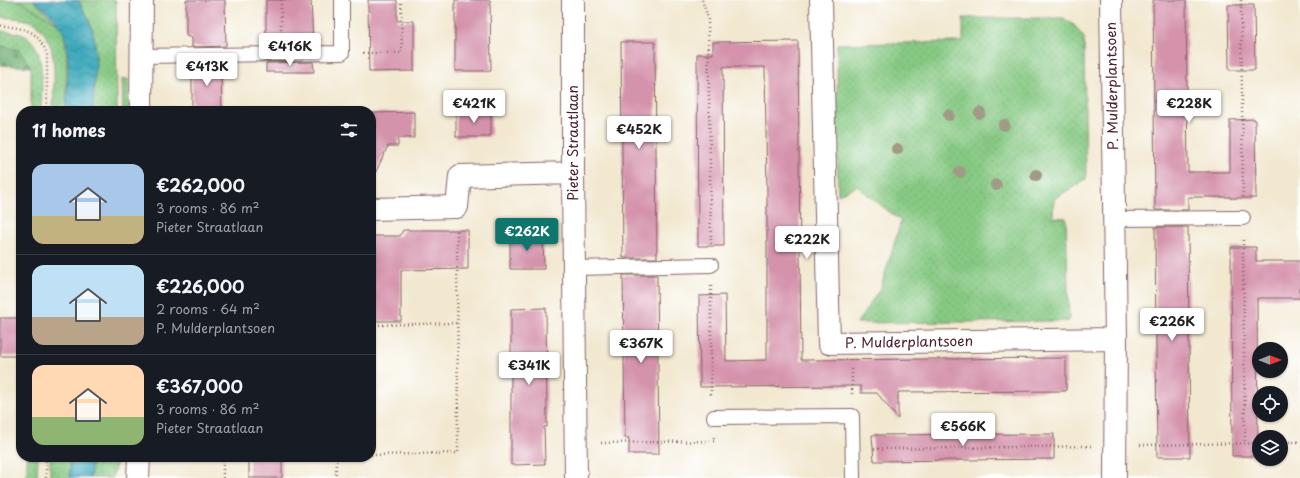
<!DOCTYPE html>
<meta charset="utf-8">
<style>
body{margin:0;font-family:"Playpen Sans",sans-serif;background:#20242c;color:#f1f3f6;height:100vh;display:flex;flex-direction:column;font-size:15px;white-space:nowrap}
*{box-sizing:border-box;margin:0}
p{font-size:13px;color:#9ea1a6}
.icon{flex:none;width:22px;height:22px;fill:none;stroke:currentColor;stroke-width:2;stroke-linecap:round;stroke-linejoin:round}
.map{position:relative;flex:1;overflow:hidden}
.sheet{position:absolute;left:16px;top:106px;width:360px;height:356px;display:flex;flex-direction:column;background:#171b24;border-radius:16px;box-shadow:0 1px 3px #0004}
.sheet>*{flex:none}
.needle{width:26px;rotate:90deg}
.controls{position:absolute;left:1252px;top:342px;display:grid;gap:8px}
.controls a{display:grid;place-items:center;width:36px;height:36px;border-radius:50%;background:#171b24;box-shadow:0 1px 3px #0004;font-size:20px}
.price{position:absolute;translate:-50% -34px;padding:0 9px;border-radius:4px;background:#fff;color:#222;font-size:13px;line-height:26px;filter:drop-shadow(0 1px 2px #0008)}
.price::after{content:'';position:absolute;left:50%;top:24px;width:12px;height:9px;margin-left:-6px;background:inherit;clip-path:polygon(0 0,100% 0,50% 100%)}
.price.active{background:#0f766e;color:#fff}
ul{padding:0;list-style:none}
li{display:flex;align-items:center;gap:12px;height:100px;padding:0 16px}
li+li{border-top:1px solid #363941}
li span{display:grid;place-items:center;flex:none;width:112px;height:80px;border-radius:12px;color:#555}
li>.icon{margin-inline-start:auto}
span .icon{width:48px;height:48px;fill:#fffc;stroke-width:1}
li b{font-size:17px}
h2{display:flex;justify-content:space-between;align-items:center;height:48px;padding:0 16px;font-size:17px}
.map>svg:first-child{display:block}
</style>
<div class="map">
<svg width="1300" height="478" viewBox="0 0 1300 478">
<defs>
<pattern id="grass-dots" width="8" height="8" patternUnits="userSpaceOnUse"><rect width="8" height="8" fill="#86c983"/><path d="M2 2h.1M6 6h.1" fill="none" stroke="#75ac71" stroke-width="1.8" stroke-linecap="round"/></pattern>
<pattern id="forest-firs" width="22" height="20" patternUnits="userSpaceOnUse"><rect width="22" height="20" fill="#6cad71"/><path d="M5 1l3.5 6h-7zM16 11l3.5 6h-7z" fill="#5b8c5d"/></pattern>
<pattern id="wetland-marsh" width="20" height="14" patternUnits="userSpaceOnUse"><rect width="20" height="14" fill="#86c983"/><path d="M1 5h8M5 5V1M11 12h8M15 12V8" fill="none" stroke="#75ac71"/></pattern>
<pattern id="water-waves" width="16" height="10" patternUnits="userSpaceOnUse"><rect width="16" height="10" fill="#3ba9bb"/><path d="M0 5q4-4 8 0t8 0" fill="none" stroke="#348998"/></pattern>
</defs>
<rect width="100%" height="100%" fill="#fff"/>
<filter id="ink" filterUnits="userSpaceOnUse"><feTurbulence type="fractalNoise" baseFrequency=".025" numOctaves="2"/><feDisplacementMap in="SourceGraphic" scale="8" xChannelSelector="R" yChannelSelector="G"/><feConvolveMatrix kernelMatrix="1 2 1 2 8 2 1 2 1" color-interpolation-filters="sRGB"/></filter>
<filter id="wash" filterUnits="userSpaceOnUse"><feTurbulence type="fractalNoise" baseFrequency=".012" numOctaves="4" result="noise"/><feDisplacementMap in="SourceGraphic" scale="16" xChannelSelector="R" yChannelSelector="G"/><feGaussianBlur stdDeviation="0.9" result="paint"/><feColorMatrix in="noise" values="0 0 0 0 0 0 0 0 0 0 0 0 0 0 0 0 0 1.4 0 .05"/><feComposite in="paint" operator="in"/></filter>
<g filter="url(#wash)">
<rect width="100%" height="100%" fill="#f2e8d0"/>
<path fill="url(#grass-dots)" stroke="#687457" d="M0 0H18L43 13 58 24 61 28 64 34 67 57 66 111H53C53 83 61 42 34 23 25 18 10 18 0 17Z
M78 0H116L117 111H93C93 83 100 55 92 28 89 18 83 9 78 0Z
M963 18H1064L1075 26 1084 38 1086 179 1054 199 1053 217 1066 218 1069 321 857 323 881 287 901 221 857 186 838 195 837 44 963 42Z
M0 31C9 32 19 32 27 37 47 50 41 91 41 111H31V67L3 46H0Z
M122 79H128L129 111H123Z
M27 457H38L37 478H27Z
M50 457H70V478H50Z
M93 457H117L116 465 112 478H90Z"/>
<path fill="url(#forest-firs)" stroke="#5b664e" d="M0 46 19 50 31 67 0 65Z"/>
<path fill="url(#wetland-marsh)" stroke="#687457" d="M18 0H33L58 24Z"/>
<path fill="url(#water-waves)" stroke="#426473" d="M33 0H78C83 9 89 18 92 28 100 55 93 83 93 111H66C67 90 72 46 61 28 55 17 43 8 33 0Z
M70 457H93L90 478H70Z"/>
<g id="blocks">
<path fill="#d492ab" d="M186 0H225L226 46 192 47V38L186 36Z
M266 0H311L313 45 266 46Z
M368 0H397V21H414V71L369 72Z
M455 0H490L491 71H455Z
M1153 0H1186L1188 172H1230V120L1255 119 1256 198H1230V197H1188V210H1155Z
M1228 5H1254L1255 70H1229Z
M798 41 801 360 1066 358V391L898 392V419L877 393H861V386L700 387 699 296 725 295 726 361 767 360V195L765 67H723L724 246H698L697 54H713V42Z
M621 42H655L657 258H623Z
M313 62 314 72H266V63Z
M226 63V74H221L222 111H192V64Z
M491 111V135H489V137H456V112Z
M414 112V138H398V146H388L371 182V113Z
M1155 227H1188L1190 457H1157Z
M403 230H468V269L401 270V321H371V236H400Z
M510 235H543L544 269H510Z
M1231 247H1256V261H1300V298H1257L1258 456H1232Z
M623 275H657L659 454H629V438H625Z
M546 308 547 427H544L545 464 511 465V309Z
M0 318H21V356H0Z
M1054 434V459L874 461 872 435Z
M249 457H282V478H249Z"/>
</g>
</g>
<g filter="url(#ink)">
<use href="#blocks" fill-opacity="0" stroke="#856565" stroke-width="1"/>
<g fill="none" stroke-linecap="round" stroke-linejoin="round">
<defs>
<path id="lane" d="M142 56 342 53V0
M1114 219 1243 218
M574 268 711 265
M714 417 852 416 853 478"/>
<path id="street" d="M573 0V173L576 478
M821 0 829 343 1116 339
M1111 0 1116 339 1115 478
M141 111 142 0
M371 209 457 207 460 176 573 173
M138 478 139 457"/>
</defs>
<use href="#lane" stroke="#856565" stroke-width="16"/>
<use href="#street" stroke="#856565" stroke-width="24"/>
<path stroke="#856565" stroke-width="2.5" stroke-dasharray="1 3" stroke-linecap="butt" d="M281 0V34
M702 0 708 18 711 245
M1241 0 1243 197
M0 25C25 30 36 27 47 54V111
M363 53H402L401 0
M1243 240 1245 443
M711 286V397
M371 325 457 323
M852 369V395
M1281 442H1300
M601 443 714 441V437
M1140 445 1259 443
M874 449 1091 446
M371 455 458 453 457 231
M223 457V478
M336 457V478
M46 478V457"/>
<use href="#lane" stroke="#fff" stroke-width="14"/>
<use href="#street" stroke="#fff" stroke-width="22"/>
</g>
<g fill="#a19a86">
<circle cx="980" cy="113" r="6"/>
<circle cx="949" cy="115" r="6"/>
<circle cx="1004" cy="125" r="6"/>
<circle cx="897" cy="149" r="6"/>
<circle cx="960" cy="172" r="6"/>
<circle cx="1036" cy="175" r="6"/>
<circle cx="996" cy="185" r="6"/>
</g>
</g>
<g text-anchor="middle" stroke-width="3.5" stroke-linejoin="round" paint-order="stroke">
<g font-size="14" fill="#4a1f2b" stroke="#fff">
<text transform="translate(1112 86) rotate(-91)" y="5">P. Mulderplantsoen</text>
<text transform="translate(573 143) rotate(-90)" y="5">Pieter Straatlaan</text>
<text transform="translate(909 342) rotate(-1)" y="5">P. Mulderplantsoen</text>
</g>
</g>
</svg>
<div class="controls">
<a><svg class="needle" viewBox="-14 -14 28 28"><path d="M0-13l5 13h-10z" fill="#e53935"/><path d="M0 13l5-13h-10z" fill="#9ea1a6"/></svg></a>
<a><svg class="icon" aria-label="locate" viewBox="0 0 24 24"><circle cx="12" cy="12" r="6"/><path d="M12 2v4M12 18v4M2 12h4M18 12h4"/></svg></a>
<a><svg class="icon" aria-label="layers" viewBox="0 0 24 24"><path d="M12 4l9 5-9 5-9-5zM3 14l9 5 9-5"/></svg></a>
</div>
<b class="price" style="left:290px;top:67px">€416K</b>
<b class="price" style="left:207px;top:87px">€413K</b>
<b class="price" style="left:474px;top:124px">€421K</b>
<b class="price" style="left:1189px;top:124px">€228K</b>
<b class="price" style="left:639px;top:150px">€452K</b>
<b class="price active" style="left:527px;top:252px">€262K</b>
<b class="price" style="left:807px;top:260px">€222K</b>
<b class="price" style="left:1172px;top:342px">€226K</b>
<b class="price" style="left:641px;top:364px">€367K</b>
<b class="price" style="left:529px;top:386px">€341K</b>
<b class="price" style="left:963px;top:447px">€566K</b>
<section class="sheet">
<h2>11 homes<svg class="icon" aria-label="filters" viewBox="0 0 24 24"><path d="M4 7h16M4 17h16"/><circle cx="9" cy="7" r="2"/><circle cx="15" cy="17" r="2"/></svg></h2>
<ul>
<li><span style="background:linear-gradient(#a9c7e8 65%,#c2b280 0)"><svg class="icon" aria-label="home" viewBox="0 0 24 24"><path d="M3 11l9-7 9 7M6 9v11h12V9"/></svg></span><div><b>€262,000</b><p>3 rooms · 86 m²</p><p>Pieter Straatlaan</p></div></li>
<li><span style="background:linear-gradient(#bfe0f5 65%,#b9a48a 0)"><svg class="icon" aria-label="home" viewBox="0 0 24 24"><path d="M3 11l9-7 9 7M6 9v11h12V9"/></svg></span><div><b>€226,000</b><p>2 rooms · 64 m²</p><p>P. Mulderplantsoen</p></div></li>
<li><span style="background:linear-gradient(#ffd9b3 65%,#8fb573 0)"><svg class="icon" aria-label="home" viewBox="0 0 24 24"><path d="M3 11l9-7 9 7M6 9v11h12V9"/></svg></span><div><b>€367,000</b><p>3 rooms · 86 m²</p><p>Pieter Straatlaan</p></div></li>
</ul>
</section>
</div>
